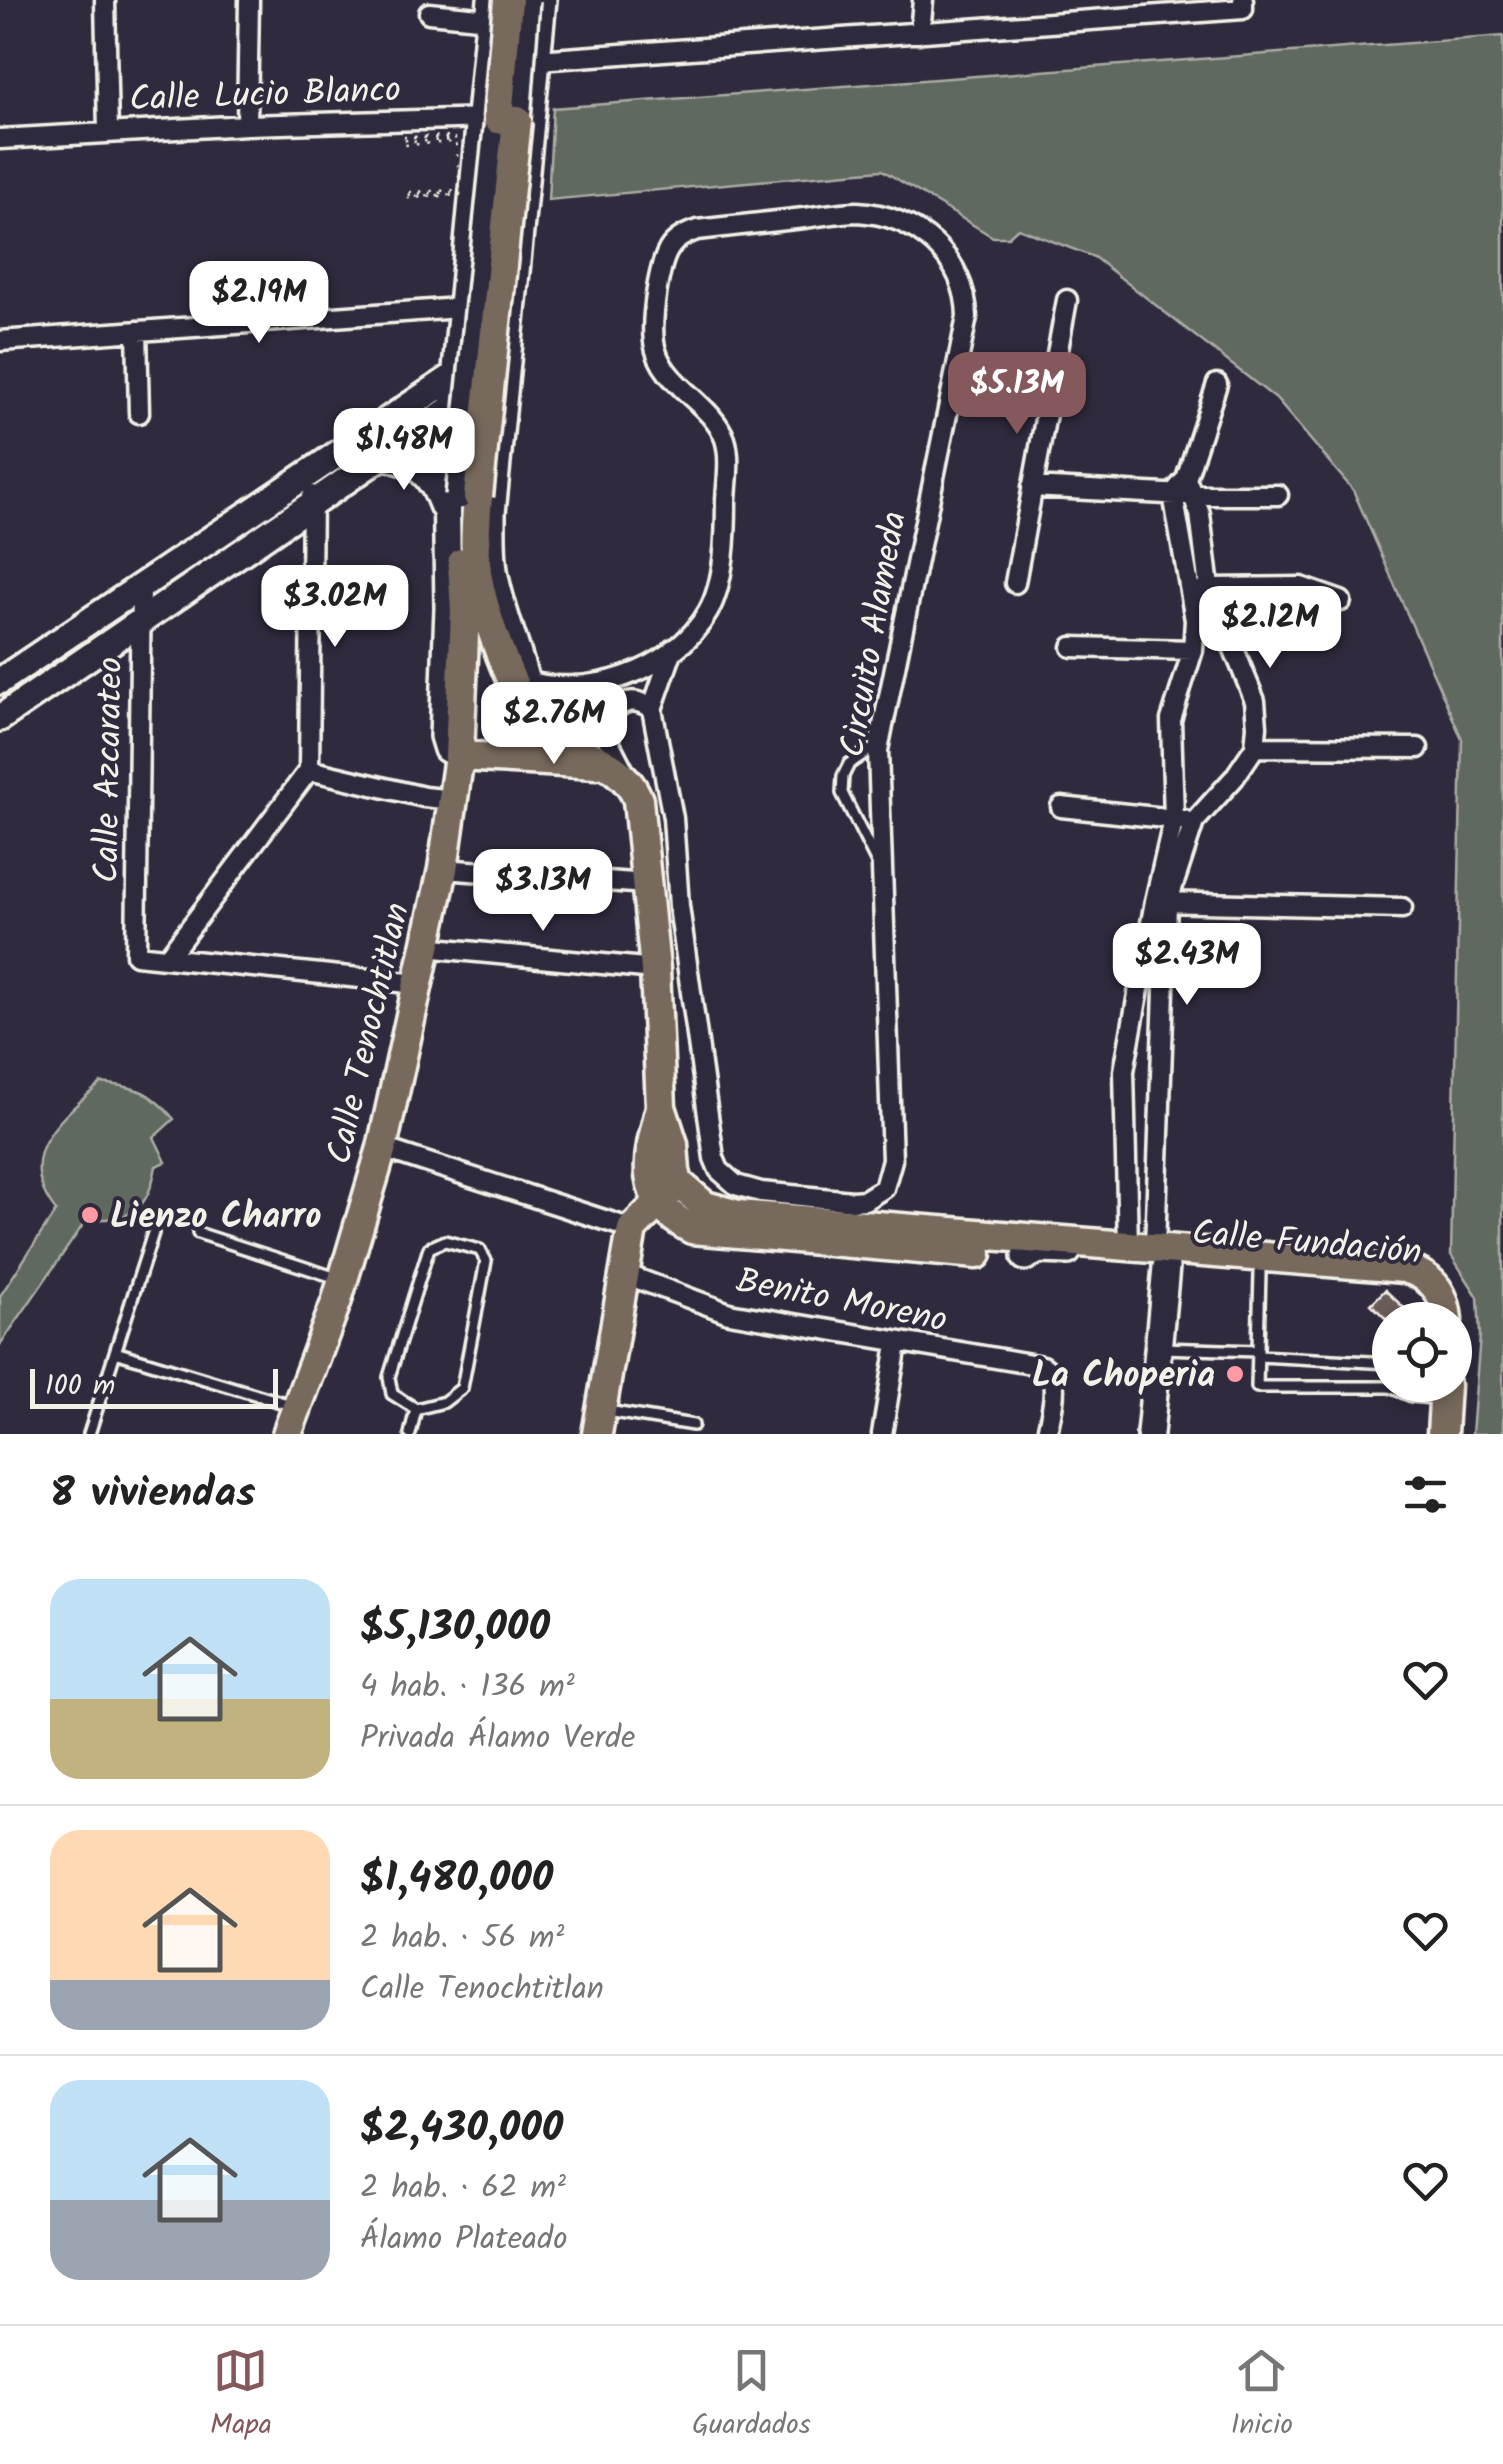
<!DOCTYPE html>
<html lang="es">
<meta charset="utf-8">
<style>
body{margin:0;font-family:Kalam,sans-serif;background:#f6f6f6;color:#222;height:100vh;display:flex;flex-direction:column;font-size:38px;white-space:nowrap}
*{box-sizing:border-box;margin:0}
p{font-size:32px;color:#767676}
.icon{flex:none;width:55px;height:55px;fill:none;stroke:currentColor;stroke-width:2;stroke-linecap:round;stroke-linejoin:round}
.map{position:relative;height:1434px;overflow:hidden}
.details{display:flex;flex-direction:column;background:#fff;flex:1}
.details>*{flex:none}
.controls{position:absolute;left:1372px;top:1302px;display:grid;gap:20px}
.controls a{display:grid;place-items:center;width:100px;height:100px;border-radius:50%;background:#fff;box-shadow:0 5px 15px #0003;font-size:50px}
.scale{position:absolute;left:30px;bottom:25px;width:248px;box-sizing:border-box;padding-left:10px;border:5px solid #f4f1e8;border-top:0;font-size:28px;line-height:35px;white-space:nowrap;color:#f4f1e8;-webkit-text-stroke:8px #2f2a3d;paint-order:stroke}
.price{position:absolute;translate:-50% -85px;padding:0 22px;border-radius:20px;background:#fff;color:#222;font-size:32px;line-height:65px;filter:drop-shadow(0 2px 5px #0008)}
.price::after{content:'';position:absolute;left:50%;top:60px;width:30px;height:22px;margin-left:-15px;background:inherit;clip-path:polygon(0 0,100% 0,50% 100%)}
.price.on{background:#85585c;color:#fff}
ul{padding:0;list-style:none}
li{display:flex;align-items:center;gap:30px;height:250px;padding:0 50px}
li+li{border-top:2px solid #e0e0e0}
li span{display:grid;place-items:center;flex:none;width:280px;height:200px;border-radius:30px;color:#555}
li>.icon{margin-inline-start:auto}
span .icon{width:120px;height:120px;fill:#fffc;stroke-width:1}
li b{font-size:42px}
h2{display:flex;justify-content:space-between;align-items:center;height:120px;padding:0 50px;font-size:42px}
.dock{display:flex;justify-content:space-around;align-items:center;height:140px;border-top:2px solid #e0e0e0;background:#fff;font-size:28px;color:#767676}
.dock a{display:grid;justify-items:center;gap:5px}
.dock .on{color:#85585c}
.map>svg:first-child{display:block}
</style>
<div class="map">
<svg width="1503" height="1434" viewBox="0 0 1503 1434">
<rect width="100%" height="100%" fill="#2f2a3d"/>
<filter id="ink" filterUnits="userSpaceOnUse"><feTurbulence type="fractalNoise" baseFrequency=".01" numOctaves="2"/><feDisplacementMap in="SourceGraphic" scale="20" xChannelSelector="R" yChannelSelector="G"/><feConvolveMatrix kernelMatrix="1 2 1 2 8 2 1 2 1" color-interpolation-filters="sRGB"/></filter>
<g filter="url(#ink)">
<path fill="#5f695e" stroke="#aaada3" stroke-width="2.5" d="M1503 36V1434H1472L1480 1336 1478 1297 1451 1255 1462 739 1353 490 1276 399 1094 257 1018 228 1008 237H993L882 170 548 200 553 108Z
M101 1083C140 1088 148 1090 174 1119L154 1137 166 1162 156 1166C148 1212 131 1221 87 1219L0 1345V1296L56 1211C12 1155 60 1119 101 1083Z"/>
<path fill="#6b5c59" stroke="#f4f1e8" stroke-width="2.5" d="M1385 1290 1417 1320H1387L1371 1304Z"/>
<g fill="none" stroke-linecap="round" stroke-linejoin="round">
<defs>
<path id="lane" d="M878 865 842 793 843 776 849 764 868 751 878 750
M198 1233 340 1279
M445 1241 480 1250 486 1261 462 1388 444 1402 416 1409 392 1394 389 1377 429 1248Z
M1260 1272 1257 1387H1390L1412 1396 1441 1399
M1161 1348 1257 1351
M115 1352 294 1406
M1258 1356 1390 1363
M607 1411 693 1425
M89 1434 153 1233
M410 1434 416 1409"/>
<path id="street" d="M105 0 108 131
M429 13 498 20
M920 33 923 0
M538 60 1243 9V0
M247 125 249 0
M0 139 247 125 489 118
M137 331 139 413
M0 341 473 307
M1032 487 1185 495H1278
M1015 583 1067 300
M141 586 136 955 418 984
M1202 590 1209 588 1301 587 1341 601
M1072 647 1193 650
M520 679C583 701 674 672 708 612 725 582 726 534 726 500 727 481 731 457 725 439 711 401 660 385 654 342 651 321 658 262 671 246 678 237 687 234 697 230 732 226 768 222 804 218 821 216 840 212 857 212 916 215 966 257 967 317L878 750 892 1160 884 1188 865 1200 852 1201 761 1192 736 1185 719 1170 714 1158 679 906 673 818 652 709 673 649
M575 686 601 726
M1255 747 1418 748
M309 770 312 495
M309 770 424 797 453 800
M626 775 601 726C615 706 629 692 652 709
M1061 807 1184 820
M443 869 647 884
M1160 902 1402 908
M425 947 655 969
M168 957 309 770
M382 1148 632 1229
M1128 1247 1124 1071 1155 901 1174 818 1171 720 1193 650 1195 620 1173 494 1186 479 1217 384
M1155 1248 1167 904 1194 822 1234 778 1255 747 1257 726 1255 701 1209 588 1200 514 1186 479
M625 1274 729 1313 1043 1366C1063 1379 1050 1414 1047 1434
M882 1434 897 1344"/>
<path id="secondary" d="M384 456C419 465 430 472 443 507
M0 681 464 369
M532 713C526 665 504 623 495 576 491 555 492 535 492 513L543 0
M0 718 462 401
M459 756 447 749 443 736 448 608 446 475 491 0
M1025 1257 1039 1250 1068 1251
M1150 1434 1166 1267"/>
<path id="primary" d="M478 496C476 522 474 547 477 573 483 610 514 704 542 728 573 754 624 760 638 800L655 969 661 1107 673 1144 675 1171 678 1183 705 1206 738 1215 1404 1268C1431 1275 1445 1292 1447 1320
M459 756 597 764
M661 1107C647 1160 636 1200 692 1229L977 1254
M287 1434 337 1300 382 1148 443 869 459 756 465 610 462 563
M597 1434 632 1229 668 1193
M1442 1434 1445 1385"/>
</defs>
<use href="#lane" stroke="#f4f1e8" stroke-width="16"/>
<use href="#street" stroke="#f4f1e8" stroke-width="25"/>
<use href="#secondary" stroke="#f4f1e8" stroke-width="32"/>
<use href="#primary" stroke="#f4f1e8" stroke-width="35"/>
<use href="#lane" stroke="#2f2a3d" stroke-width="9"/>
<use href="#street" stroke="#2f2a3d" stroke-width="18"/>
<use href="#secondary" stroke="#2f2a3d" stroke-width="25"/>
<use href="#primary" stroke="#77695c" stroke-width="28"/>
<defs>
<path id="secondary-bridge" d="M517 120 526 0
M459 496 498 119"/>
<path id="primary-bridge" d="M498 119 508 0
M478 496 517 120"/>
</defs>
<use href="#secondary-bridge" stroke="#f4f1e8" stroke-width="32" stroke-linecap="butt"/>
<use href="#primary-bridge" stroke="#f4f1e8" stroke-width="35" stroke-linecap="butt"/>
<path stroke="#f4f1e8" stroke-width="2.5" stroke-dasharray="2.5 8" stroke-linecap="butt" d="M447 138H406V142L455 140V136L405 137 404 145 456 142 460 190 407 192 408 198 460 195V192L410 194 409 197 456 194"/>
<use href="#secondary-bridge" stroke="#2f2a3d" stroke-width="25"/>
<use href="#primary-bridge" stroke="#77695c" stroke-width="28"/>
</g>
</g>
<g fill="#ff9aa2" stroke="#2f2a3d" stroke-width="4">
<circle cx="90" cy="1215" r="10"/>
<circle cx="1235" cy="1374" r="10"/>
</g>
<g text-anchor="middle" stroke-width="8" stroke-linejoin="round" paint-order="stroke">
<g font-size="35" fill="#f4f1e8" stroke="#2f2a3d">
<text transform="translate(265 93) rotate(-2)" y="12">Calle Lucio Blanco</text>
<text transform="translate(872 634) rotate(-80)" y="12">Circuito Alameda</text>
<text transform="translate(107 770) rotate(-89)" y="12">Calle Azcarateo</text>
<text transform="translate(367 1033) rotate(-77)" y="12">Calle Tenochtitlan</text>
<text transform="translate(1307 1241) rotate(5)" y="12">Calle Fundación</text>
<text transform="translate(842 1299) rotate(11)" y="12">Benito Moreno</text>
</g>
<g font-size="35" font-weight="bold" fill="#f4f1e8" stroke="#2f2a3d" text-anchor="start">
<text x="110" y="1227">Lienzo Charro</text>
<text x="1215" y="1386" text-anchor="end">La Choperia</text>
</g>
</g>
</svg>
<div class="controls">
<a><svg class="icon" aria-label="locate" viewBox="0 0 24 24"><circle cx="12" cy="12" r="6"/><path d="M12 2v4M12 18v4M2 12h4M18 12h4"/></svg></a>
</div>
<div class="scale">100 m</div>
<b class="price" style="left:259px;top:346px">$2.19M</b>
<b class="price on" style="left:1017px;top:437px">$5.13M</b>
<b class="price" style="left:404px;top:493px">$1.48M</b>
<b class="price" style="left:335px;top:650px">$3.02M</b>
<b class="price" style="left:1270px;top:671px">$2.12M</b>
<b class="price" style="left:554px;top:767px">$2.76M</b>
<b class="price" style="left:543px;top:934px">$3.13M</b>
<b class="price" style="left:1187px;top:1008px">$2.43M</b>
</div>
<section class="details">
<h2>8 viviendas<svg class="icon" aria-label="filters" viewBox="0 0 24 24"><path d="M4 7h16M4 17h16"/><circle cx="9" cy="7" r="2"/><circle cx="15" cy="17" r="2"/></svg></h2>
<ul>
<li><span style="background:linear-gradient(#bfe0f5 60%,#c2b280 0)"><svg class="icon" aria-label="home" viewBox="0 0 24 24"><path d="M3 11l9-7 9 7M6 9v11h12V9"/></svg></span><div><b>$5,130,000</b><p>4 hab. · 136 m²</p><p>Privada Álamo Verde</p></div><svg class="icon" aria-label="heart" viewBox="0 0 24 24"><path d="M12 20l-8-8c-3-5 5-10 8-4 3-6 11-1 8 4z"/></svg></li>
<li><span style="background:linear-gradient(#ffd9b3 75%,#9aa5b1 0)"><svg class="icon" aria-label="home" viewBox="0 0 24 24"><path d="M3 11l9-7 9 7M6 9v11h12V9"/></svg></span><div><b>$1,480,000</b><p>2 hab. · 56 m²</p><p>Calle Tenochtitlan</p></div><svg class="icon" aria-label="heart" viewBox="0 0 24 24"><path d="M12 20l-8-8c-3-5 5-10 8-4 3-6 11-1 8 4z"/></svg></li>
<li><span style="background:linear-gradient(#bfe0f5 60%,#9aa5b1 0)"><svg class="icon" aria-label="home" viewBox="0 0 24 24"><path d="M3 11l9-7 9 7M6 9v11h12V9"/></svg></span><div><b>$2,430,000</b><p>2 hab. · 62 m²</p><p>Álamo Plateado</p></div><svg class="icon" aria-label="heart" viewBox="0 0 24 24"><path d="M12 20l-8-8c-3-5 5-10 8-4 3-6 11-1 8 4z"/></svg></li>
</ul>
</section>
<nav class="dock">
<a class="on"><svg class="icon" aria-label="map" viewBox="0 0 24 24"><path d="M3 6l6-2 6 2 6-2v14l-6 2-6-2-6 2zM9 4v14M15 6v14"/></svg>Mapa</a>
<a><svg class="icon" aria-label="saved" viewBox="0 0 24 24"><path d="M7 4h10v16l-5-4-5 4z"/></svg>Guardados</a>
<a><svg class="icon" aria-label="home" viewBox="0 0 24 24"><path d="M3 11l9-7 9 7M6 9v11h12V9"/></svg>Inicio</a>
</nav>
